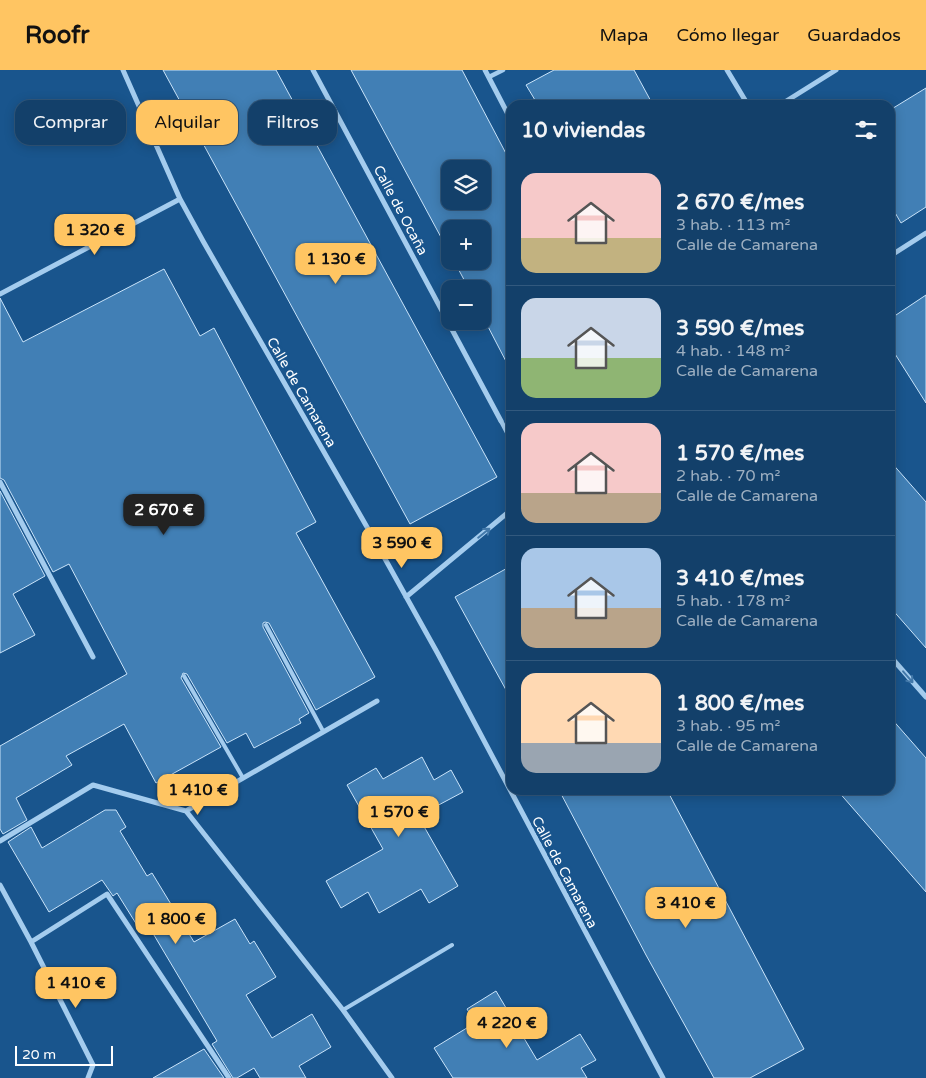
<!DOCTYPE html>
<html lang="es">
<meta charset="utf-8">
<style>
body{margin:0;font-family:"Varela Round",sans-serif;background:#1c4770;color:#f1f3f6;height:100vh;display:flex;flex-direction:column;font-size:19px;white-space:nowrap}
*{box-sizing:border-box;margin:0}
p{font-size:16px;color:#9dafc1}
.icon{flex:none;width:28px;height:28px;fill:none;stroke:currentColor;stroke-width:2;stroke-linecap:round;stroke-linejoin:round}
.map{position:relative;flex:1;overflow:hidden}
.details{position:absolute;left:506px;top:30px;width:389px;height:695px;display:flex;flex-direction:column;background:#13406a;border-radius:15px;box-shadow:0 2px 12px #0003,0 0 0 1px #32597e}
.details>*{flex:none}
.guide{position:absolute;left:15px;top:30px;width:416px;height:45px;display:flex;gap:10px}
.tools{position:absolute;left:441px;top:90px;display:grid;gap:10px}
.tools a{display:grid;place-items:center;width:50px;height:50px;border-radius:10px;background:#13406a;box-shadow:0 2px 12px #0003,0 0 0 1px #32597e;font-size:25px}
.scale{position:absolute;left:15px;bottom:12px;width:98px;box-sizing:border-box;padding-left:5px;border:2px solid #fff;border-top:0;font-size:14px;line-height:18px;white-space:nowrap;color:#fff;-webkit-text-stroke:4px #19558d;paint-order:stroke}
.price{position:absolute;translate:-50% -42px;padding:0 11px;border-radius:10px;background:#ffc562;color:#111;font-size:16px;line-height:32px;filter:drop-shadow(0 1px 2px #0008)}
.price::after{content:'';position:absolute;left:50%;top:30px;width:15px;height:11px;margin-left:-8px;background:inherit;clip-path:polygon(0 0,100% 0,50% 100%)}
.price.on{background:#222;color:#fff}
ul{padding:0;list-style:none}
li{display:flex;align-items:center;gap:15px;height:125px;padding:0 15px}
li+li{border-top:1px solid #32597e}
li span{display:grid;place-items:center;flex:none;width:140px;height:100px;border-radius:15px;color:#555}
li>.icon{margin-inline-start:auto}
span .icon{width:60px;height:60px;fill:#fffc;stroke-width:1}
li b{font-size:21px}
h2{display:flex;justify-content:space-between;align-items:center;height:60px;padding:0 15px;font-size:21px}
.tag{padding:0 18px;border-radius:15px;background:#13406a;box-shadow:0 2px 12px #0003,0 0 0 1px #32597e;font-size:18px;line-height:45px}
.tag.on{background:#ffc562;color:#111}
header{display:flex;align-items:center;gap:30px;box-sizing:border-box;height:70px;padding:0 25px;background:#ffc562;color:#111}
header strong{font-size:24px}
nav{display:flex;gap:28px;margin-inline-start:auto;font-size:18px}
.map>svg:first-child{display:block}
</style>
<header>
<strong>Roofr</strong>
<nav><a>Mapa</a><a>Cómo llegar</a><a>Guardados</a></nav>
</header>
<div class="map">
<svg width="926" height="1008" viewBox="0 0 926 1008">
<rect width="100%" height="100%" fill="#19558d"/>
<path fill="#417fb5" stroke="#cae4fa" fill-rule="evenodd" d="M163 0H276L497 407 410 454Z
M351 0H462L511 93V301L482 245V219H469L454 191H482V159H450V184ZM450 99H482V131H450Z
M554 0H634L653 35H538L526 15Z
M926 18V137L901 153 890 134V40Z
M164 199 200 266 214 258 316 452 296 463 375 607 316 640 269 553 265 552 263 553V557L309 643 299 649 301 653 254 678 246 663 227 673 187 604 183 603 181 608 221 677 156 713 124 654 66 686 72 695 16 728 27 750 3 764 0 759V676L127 604 69 494 53 502 4 410 0 408V228L23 272Z
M926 225V333L890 276V249Z
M890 391 926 432V578L890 537Z
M0 421 45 506 13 524 35 565 0 583Z
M511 496V629L455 527Z
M890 647 926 688V822L837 720H890Z
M422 687 434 710 451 700 463 722 418 746 458 816 429 833 421 819 379 843 368 822 341 838 326 811 383 779 347 715 376 698 383 709Z
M559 720H667L804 979 750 1008H714L646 885Z
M105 740H116L126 757 120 761 147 806 152 803 194 872 235 849 250 874 254 871 276 907 246 925 272 968 312 944 331 977 299 996 306 1008H260L254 998 237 1008H233L212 974 217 971 148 855 140 860 117 823 113 826 102 810 49 842 8 772 31 757 42 778Z
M496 921 537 990 580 964 596 990 581 998 587 1008H453L434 978 475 953 467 939Z
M204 979 224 1008H153Z"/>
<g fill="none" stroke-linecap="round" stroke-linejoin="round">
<path stroke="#a4ccee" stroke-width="4" d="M266 555 323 661
M184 606 243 708
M343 940 452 875"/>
<path stroke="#a4ccee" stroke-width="4.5" d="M489 7 503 0
M501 351 511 370"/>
<path stroke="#a4ccee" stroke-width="5" d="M123 0 180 129 203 171 379 478 438 584 663 1008
M313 0 501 351
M485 0 511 50
M727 0 748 35
M780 35 836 0
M890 186 926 163
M0 224 180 129
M0 412 93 587
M406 527 511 440
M890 586 926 627
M186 741 343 940 392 1008
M0 771 93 715 186 741 377 631
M0 815 31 872 93 995 88 1008
M31 872 107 824 229 1008"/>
</g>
<defs><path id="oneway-shaft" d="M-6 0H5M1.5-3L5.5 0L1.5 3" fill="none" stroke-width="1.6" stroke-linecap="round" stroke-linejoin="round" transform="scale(1.25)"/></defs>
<g stroke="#4379aa">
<use href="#oneway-shaft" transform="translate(484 463) rotate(-39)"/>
<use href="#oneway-shaft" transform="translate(908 607) rotate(49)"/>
</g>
<g text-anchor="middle" stroke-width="5" stroke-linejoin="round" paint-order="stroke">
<g font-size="14" fill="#fff" stroke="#19558d">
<text transform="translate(401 140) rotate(62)" y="5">Calle de Ocaña</text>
<text transform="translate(302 322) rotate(60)" y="5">Calle de Camarena</text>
<text transform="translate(565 802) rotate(62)" y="5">Calle de Camarena</text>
</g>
</g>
</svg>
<div class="tools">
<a><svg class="icon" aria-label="layers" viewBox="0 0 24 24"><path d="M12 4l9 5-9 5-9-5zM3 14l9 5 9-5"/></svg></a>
<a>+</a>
<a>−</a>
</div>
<div class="scale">20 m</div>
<b class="price" style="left:95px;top:186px">1 320 €</b>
<b class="price" style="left:336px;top:215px">1 130 €</b>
<b class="price on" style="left:164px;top:466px">2 670 €</b>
<b class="price" style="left:402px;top:499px">3 590 €</b>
<b class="price" style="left:198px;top:746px">1 410 €</b>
<b class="price" style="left:399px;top:768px">1 570 €</b>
<b class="price" style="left:686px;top:859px">3 410 €</b>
<b class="price" style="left:176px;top:875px">1 800 €</b>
<b class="price" style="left:76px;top:939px">1 410 €</b>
<b class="price" style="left:507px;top:979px">4 220 €</b>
<div class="guide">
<a class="tag">Comprar</a>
<a class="tag on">Alquilar</a>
<a class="tag">Filtros</a>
</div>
<section class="details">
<h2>10 viviendas<svg class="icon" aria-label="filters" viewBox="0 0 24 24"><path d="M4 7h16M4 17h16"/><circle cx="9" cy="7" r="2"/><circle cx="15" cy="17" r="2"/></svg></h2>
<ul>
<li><span style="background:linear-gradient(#f6c9c9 65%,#c2b280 0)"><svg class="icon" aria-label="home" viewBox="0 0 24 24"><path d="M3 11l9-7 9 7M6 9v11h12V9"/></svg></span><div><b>2 670 €/mes</b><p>3 hab. · 113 m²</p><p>Calle de Camarena</p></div></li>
<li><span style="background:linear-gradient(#c9d6e8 60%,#8fb573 0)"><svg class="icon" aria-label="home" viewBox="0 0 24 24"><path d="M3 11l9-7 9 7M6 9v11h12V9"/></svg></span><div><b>3 590 €/mes</b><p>4 hab. · 148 m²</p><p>Calle de Camarena</p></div></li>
<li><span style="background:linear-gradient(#f6c9c9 70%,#b9a48a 0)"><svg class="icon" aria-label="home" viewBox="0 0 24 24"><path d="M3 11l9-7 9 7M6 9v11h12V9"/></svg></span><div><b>1 570 €/mes</b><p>2 hab. · 70 m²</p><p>Calle de Camarena</p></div></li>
<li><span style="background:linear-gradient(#a9c7e8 60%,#b9a48a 0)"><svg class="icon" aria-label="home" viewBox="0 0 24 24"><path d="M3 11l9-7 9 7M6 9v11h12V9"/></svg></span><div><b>3 410 €/mes</b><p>5 hab. · 178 m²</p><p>Calle de Camarena</p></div></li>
<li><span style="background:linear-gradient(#ffd9b3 70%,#9aa5b1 0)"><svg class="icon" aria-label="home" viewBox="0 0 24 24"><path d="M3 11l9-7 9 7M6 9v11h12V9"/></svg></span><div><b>1 800 €/mes</b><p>3 hab. · 95 m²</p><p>Calle de Camarena</p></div></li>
</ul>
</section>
</div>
